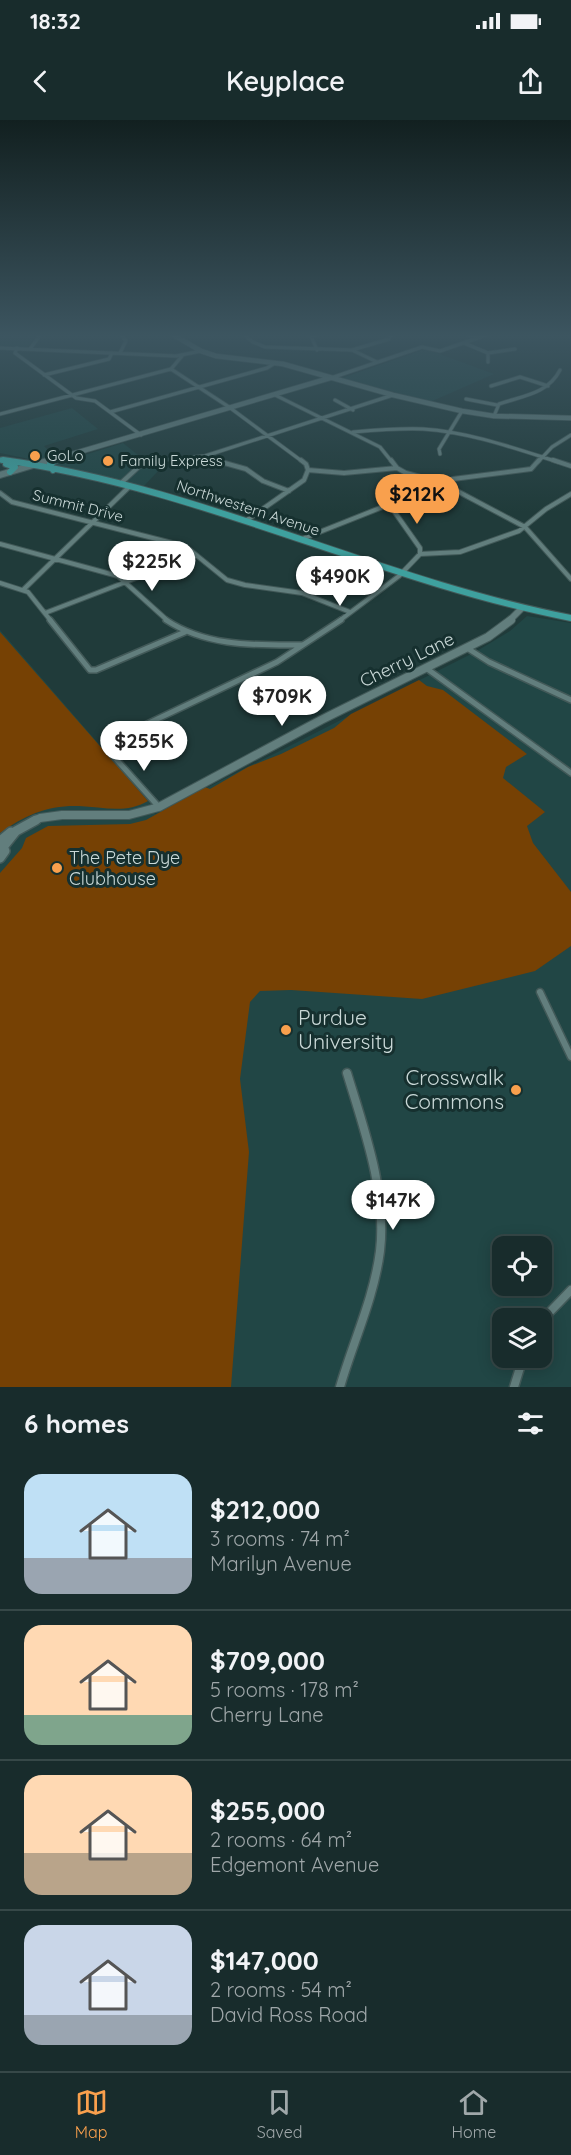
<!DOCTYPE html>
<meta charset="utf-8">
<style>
body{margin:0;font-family:Quicksand,sans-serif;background:#253838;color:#f1f3f6;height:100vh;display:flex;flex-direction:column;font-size:22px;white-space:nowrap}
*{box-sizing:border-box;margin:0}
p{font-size:20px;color:#9fa7a9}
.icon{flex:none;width:33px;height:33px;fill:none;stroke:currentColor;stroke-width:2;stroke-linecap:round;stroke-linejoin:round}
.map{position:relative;height:1267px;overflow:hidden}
.drawer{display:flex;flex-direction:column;background:#182c2c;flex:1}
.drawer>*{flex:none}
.fabs{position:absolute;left:492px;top:1116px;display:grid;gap:12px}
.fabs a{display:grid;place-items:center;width:60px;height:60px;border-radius:12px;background:#182c2c;box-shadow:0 3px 15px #0003,0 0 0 2px #364848;font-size:30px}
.price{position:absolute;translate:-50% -51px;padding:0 14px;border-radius:21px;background:#fff;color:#222;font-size:20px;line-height:39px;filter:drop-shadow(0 2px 3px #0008)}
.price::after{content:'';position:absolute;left:50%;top:36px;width:18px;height:14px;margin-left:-9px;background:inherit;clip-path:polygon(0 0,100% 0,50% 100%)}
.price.current{background:#f9a04d;color:#111}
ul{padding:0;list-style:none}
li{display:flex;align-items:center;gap:18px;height:150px;padding:0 24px}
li+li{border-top:2px solid #364848}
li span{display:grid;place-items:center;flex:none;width:168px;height:120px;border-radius:18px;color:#555}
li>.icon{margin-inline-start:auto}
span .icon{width:72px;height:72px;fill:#fffc;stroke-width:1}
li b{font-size:26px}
h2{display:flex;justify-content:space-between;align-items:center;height:72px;padding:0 24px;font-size:26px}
.status{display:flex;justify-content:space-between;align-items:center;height:42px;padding:0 30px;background:#182c2c;direction:ltr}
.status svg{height:16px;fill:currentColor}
header{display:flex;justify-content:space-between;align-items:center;height:78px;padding:0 24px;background:#182c2c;font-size:27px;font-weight:600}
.dock{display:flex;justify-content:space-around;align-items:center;height:84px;border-top:2px solid #364848;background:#182c2c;font-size:16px;color:#9fa7a9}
.dock a{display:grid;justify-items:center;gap:3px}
.dock .current{color:#f9a04d}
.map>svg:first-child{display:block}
</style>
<div class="status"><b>18:32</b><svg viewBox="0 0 49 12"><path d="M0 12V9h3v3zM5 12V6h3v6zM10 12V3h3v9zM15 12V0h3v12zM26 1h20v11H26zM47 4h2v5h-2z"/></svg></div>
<header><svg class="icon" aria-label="back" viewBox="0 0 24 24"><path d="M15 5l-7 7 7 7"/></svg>Keyplace<svg class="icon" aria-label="share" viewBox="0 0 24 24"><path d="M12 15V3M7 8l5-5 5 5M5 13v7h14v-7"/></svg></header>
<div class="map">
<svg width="571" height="1267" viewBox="0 0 571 1267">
<rect width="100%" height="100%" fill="#203b3a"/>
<path fill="#214645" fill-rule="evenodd" d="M0 214H38L27 227 0 226Z
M426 229 494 254 430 282 342 258Z
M72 288 98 309 44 326 55 337 39 341 0 333V308Z
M123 323 143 339 137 345 159 350 144 366 53 345Z
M527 496 571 503V1267H0V510L150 683 147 687 155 694 477 531 510 511ZM502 1126H542V1166H502ZM502 1198H542V1238H502Z"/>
<path fill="#764104" d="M0 512 148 681C126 694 103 687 79 686 48 685 25 695 0 713Z
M419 560 427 566 443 570 527 634 506 647 503 658 545 692 527 706 533 723 571 772V826L535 851 422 879 291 870 260 871 250 882 240 959 249 1032 231 1267H0V753L22 728 26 718 48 706 130 704 146 700 205 667 210 669 248 647 281 634 334 608 351 594Z"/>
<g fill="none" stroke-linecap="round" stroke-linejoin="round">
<defs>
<path id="street-far4" d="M120 214 126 221 120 233
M243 214 253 222 265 227 352 230 377 242
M467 214 477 218
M464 223 488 233V242
M0 228 176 236 201 231
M17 228 15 233 76 278 95 281 141 315
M30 229 41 214
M317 230 311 216 319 214
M352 230 389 219 392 214
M488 233 515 229
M171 249 229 287 303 342
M44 255 109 239 112 233
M331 258 422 227 440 231 489 214
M491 266 520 257 548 266
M275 275 380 327 392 342
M466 279 497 285
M335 280 353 290
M110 292 267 248 275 243
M0 294 171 249 182 236
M494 296 499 284C522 276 548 274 560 250
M353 312C376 310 400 308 423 309 469 312 514 328 558 342
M440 334 439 329 462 291
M201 337 219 342
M144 342 205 336 393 275
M538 342 552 327 571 315"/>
<path id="street-far3" d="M214 340 246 349 263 361 289 371
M391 340 397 348 406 353 442 363 525 407 571 459
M553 340 571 346
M308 350 344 353 397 348
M120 364 145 341 152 340
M0 373 12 382 180 425 190 430 227 460 245 465 302 473 350 492
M389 384 420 428V434
M247 400 304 360 308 350 306 344 301 340
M302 419 453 359 531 349 539 340
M0 424 118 456 168 501
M0 463 28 472 51 501
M23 470 130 366
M45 493 196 435
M339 501 399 456 420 434 460 432 519 411 546 389 571 374"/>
<path id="street-far2" d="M50 500 90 550H96L185 512
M166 500C207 527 255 525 302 525
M467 528 489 542 571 580
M426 548 571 653
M159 687 107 629V623L277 542 341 500"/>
<path id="street-far1" d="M540 872 571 937"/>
<path id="street" d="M542 1200 571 1170
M340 1267C353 1222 374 1178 380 1131 387 1072 364 1009 347 953
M514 1267 523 1238"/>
<path id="secondary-far3" d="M172 214 201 231 216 236 283 244 393 275 462 291 494 296 571 298
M45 342 330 258"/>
<path id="secondary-far2" d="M0 355 50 340
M509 501 521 489"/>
<path id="secondary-far1" d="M34 701 40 698 62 695H129L159 687 321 600 488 517 511 500"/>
<path id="secondary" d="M0 721 11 712
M4 726 16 711 36 700
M0 738 5 731 2 724"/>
<path id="primary-far1" d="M0 340 14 342
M53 342 58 339"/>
<path id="primary" d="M3 340C199 367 377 460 571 498
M6 344 15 347 10 352
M53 350 50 344 56 340"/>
</defs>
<use href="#street-far4" stroke="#425958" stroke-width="4.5"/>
<use href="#street-far3" stroke="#425958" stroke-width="6"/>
<use href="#street-far2" stroke="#425958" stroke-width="8"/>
<use href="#street-far1" stroke="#425958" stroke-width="9"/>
<use href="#street" stroke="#425958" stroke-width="11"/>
<use href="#secondary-far3" stroke="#425958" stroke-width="6"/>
<use href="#secondary-far2" stroke="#425958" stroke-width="8"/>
<use href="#secondary-far1" stroke="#425958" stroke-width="10"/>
<use href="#secondary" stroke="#425958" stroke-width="12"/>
<use href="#primary-far1" stroke="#425958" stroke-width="7"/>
<use href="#primary" stroke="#425958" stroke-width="8"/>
<use href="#street-far4" stroke="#627e7d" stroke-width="3"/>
<use href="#street-far3" stroke="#627e7d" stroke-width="4"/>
<use href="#street-far2" stroke="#627e7d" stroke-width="5"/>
<use href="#street-far1" stroke="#627e7d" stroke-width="6"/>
<use href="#street" stroke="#627e7d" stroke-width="8"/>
<use href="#secondary-far3" stroke="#627e7d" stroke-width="4.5"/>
<use href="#secondary-far2" stroke="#627e7d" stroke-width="6"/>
<use href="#secondary-far1" stroke="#627e7d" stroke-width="8"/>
<use href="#secondary" stroke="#627e7d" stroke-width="9"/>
<use href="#primary-far1" stroke="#3ea09e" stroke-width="5"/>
<use href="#primary" stroke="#3ea09e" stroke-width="6"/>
</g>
<linearGradient id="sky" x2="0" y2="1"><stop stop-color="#122020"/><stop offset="0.55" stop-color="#3c5560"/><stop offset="1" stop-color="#3c5560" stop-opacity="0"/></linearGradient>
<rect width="571" height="392" fill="url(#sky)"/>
<g fill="#f9a04d" stroke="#16302f" stroke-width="2">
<circle cx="35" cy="336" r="6"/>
<circle cx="108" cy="341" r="6"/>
<circle cx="57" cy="748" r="6"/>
<circle cx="286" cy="910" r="6"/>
<circle cx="516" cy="970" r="6"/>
</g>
<g text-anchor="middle" stroke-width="6" stroke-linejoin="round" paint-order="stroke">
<g font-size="15" fill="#cad9d8" stroke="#16302f" text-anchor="start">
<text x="47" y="341">GoLo</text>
<text x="120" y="346">Family Express</text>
</g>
<g font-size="15" fill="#cad9d8" stroke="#16302f">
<text transform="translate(78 386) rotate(14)" y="5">Summit Drive</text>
<text transform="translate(248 388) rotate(18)" y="5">Northwestern Avenue</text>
</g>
<g font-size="18" fill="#cad9d8" stroke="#16302f">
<text transform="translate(407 540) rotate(-26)" y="6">Cherry Lane</text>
</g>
<g font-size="18" fill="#cad9d8" stroke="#16302f" text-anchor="start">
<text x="69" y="744">The Pete Dye<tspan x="69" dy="21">Clubhouse</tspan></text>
</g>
<g font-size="21" fill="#cad9d8" stroke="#16302f" text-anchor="start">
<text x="298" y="905">Purdue<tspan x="298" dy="24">University</tspan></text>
<text x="504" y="965" text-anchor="end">Crosswalk<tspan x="504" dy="24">Commons</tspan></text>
</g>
</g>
</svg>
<div class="fabs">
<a><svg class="icon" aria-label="locate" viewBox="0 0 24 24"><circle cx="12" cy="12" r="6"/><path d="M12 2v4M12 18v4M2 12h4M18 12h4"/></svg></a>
<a><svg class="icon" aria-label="layers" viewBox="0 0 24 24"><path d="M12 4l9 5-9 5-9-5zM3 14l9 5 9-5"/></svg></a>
</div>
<b class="price current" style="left:417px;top:405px">$212K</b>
<b class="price" style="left:152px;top:472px">$225K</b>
<b class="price" style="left:340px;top:487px">$490K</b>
<b class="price" style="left:282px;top:607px">$709K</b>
<b class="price" style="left:144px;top:652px">$255K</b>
<b class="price" style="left:393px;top:1111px">$147K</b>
</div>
<section class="drawer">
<h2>6 homes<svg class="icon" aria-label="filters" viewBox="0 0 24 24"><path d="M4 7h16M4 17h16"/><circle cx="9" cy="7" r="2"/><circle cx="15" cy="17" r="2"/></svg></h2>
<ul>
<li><span style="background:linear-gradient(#bfe0f5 70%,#9aa5b1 0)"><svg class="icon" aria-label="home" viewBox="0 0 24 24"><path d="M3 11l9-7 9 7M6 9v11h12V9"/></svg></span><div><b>$212,000</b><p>3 rooms · 74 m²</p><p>Marilyn Avenue</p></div></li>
<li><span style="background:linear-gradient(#ffd9b3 75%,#7fa58c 0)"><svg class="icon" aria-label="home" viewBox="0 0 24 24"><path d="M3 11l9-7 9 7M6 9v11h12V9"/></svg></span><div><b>$709,000</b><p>5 rooms · 178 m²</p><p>Cherry Lane</p></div></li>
<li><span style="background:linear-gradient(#ffd9b3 65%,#b9a48a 0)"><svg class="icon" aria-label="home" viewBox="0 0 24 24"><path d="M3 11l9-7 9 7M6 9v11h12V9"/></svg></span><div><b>$255,000</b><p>2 rooms · 64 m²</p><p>Edgemont Avenue</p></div></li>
<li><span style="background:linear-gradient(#c9d6e8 75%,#9aa5b1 0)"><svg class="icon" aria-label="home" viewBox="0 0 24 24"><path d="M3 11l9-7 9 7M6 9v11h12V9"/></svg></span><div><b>$147,000</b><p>2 rooms · 54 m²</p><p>David Ross Road</p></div></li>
</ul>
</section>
<nav class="dock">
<a class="current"><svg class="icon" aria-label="map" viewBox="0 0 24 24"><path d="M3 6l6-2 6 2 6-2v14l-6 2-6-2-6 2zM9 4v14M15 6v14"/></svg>Map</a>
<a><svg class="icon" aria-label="saved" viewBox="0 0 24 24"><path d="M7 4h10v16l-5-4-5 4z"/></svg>Saved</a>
<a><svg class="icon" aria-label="home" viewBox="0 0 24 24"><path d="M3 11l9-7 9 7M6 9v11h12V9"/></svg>Home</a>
</nav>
